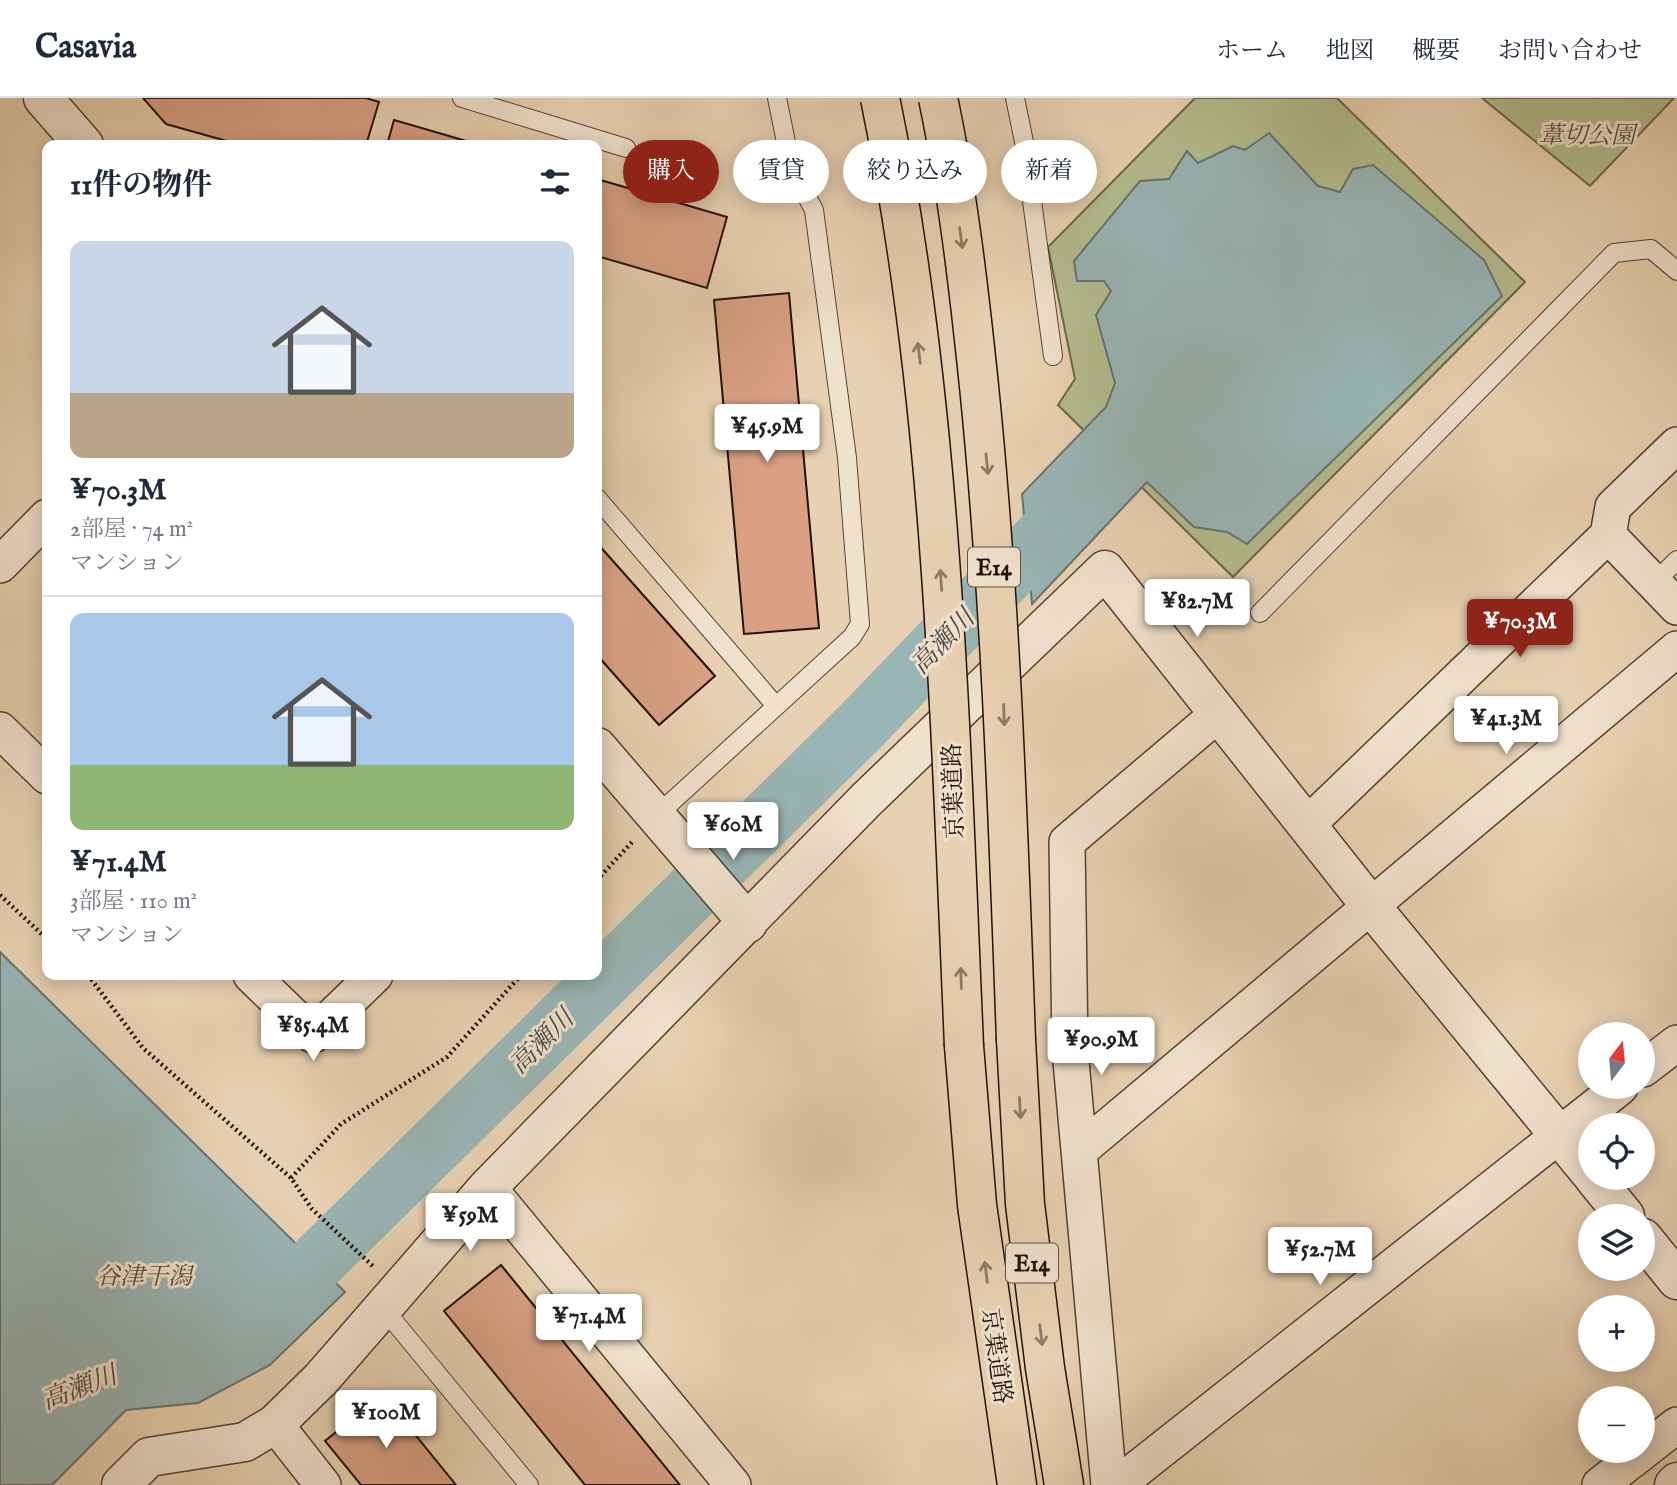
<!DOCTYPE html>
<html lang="ja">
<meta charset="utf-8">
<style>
body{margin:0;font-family:"IM FELL English","Noto Serif JP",serif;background:#f6f6f7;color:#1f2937;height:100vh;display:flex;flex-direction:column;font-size:26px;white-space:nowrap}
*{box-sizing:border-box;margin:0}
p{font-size:23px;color:#747a83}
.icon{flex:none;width:38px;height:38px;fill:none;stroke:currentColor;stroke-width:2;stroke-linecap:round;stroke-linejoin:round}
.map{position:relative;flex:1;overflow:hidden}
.details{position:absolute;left:42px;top:42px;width:560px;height:840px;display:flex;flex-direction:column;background:#fff;border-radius:14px;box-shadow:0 4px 18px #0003}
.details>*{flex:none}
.top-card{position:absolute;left:623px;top:42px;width:665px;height:63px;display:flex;gap:14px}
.needle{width:46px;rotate:16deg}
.controls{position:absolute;left:1578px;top:924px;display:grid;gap:14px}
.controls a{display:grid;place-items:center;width:77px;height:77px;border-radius:50%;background:#fff;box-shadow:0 4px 18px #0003;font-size:35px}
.price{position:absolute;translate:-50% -60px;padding:0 16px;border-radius:7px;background:#fff;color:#222;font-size:23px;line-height:46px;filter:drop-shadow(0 2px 4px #0008)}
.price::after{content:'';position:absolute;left:50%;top:42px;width:21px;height:16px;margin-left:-10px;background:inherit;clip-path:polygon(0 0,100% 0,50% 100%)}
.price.on{background:#8f2418;color:#fff}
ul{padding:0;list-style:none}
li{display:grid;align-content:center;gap:14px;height:371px;padding:0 28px}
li+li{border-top:2px solid #e0e1e3}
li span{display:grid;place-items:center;height:217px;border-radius:14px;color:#555}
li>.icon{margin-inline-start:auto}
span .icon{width:126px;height:126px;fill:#fffc;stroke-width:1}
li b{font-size:30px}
h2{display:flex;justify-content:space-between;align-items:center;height:84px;padding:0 28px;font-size:30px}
.chip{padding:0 24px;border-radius:32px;background:#fff;box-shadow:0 4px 18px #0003;font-size:24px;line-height:63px}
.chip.on{background:#8f2418;color:#fff}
header{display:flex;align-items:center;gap:42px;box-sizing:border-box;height:98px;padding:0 35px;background:#fff;border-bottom:2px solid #e0e1e3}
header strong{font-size:33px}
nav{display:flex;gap:38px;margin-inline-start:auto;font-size:24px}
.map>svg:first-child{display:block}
</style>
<header>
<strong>Casavia</strong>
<nav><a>ホーム</a><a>地図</a><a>概要</a><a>お問い合わせ</a></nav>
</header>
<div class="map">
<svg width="1677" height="1387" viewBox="0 0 1677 1387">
<rect width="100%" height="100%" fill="#e8d1b2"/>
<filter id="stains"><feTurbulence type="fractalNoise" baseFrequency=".00286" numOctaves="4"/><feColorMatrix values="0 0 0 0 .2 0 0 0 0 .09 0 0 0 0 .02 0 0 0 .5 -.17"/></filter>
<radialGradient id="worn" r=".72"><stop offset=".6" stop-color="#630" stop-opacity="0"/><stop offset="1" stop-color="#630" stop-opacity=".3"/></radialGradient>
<path fill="#b3bc8e" stroke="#6b664b" stroke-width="2" d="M1195 0H1337L1525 184 1233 479 1058 307 1075 281 1048 149Z
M1482 0H1674L1590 88Z"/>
<path fill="#99b5b5" stroke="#6a7370" stroke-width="2" d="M1269 35 1318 88 1340 94 1353 71 1373 67 1484 162 1502 198 1247 446 1227 434 1194 429 1147 384 1032 506 1022 396 1106 309 1115 285 1096 217 1111 193 1104 183H1077L1074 163 1140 83 1169 81 1187 53 1198 65 1233 48 1245 52Z
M0 854 345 1194 270 1267 198 1305 126 1312 52 1387H0Z"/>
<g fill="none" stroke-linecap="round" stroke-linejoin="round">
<path stroke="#99b5b5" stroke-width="58" d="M259 1221 860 629 1081 399"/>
</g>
<path fill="#d9a084" stroke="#231108" stroke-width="2" d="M143 0H366L379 4 366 47H241L166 26Z
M394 22 480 47H387Z
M597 81 727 119 707 190 597 158Z
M789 195 819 530 744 536 714 202Z
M597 445 715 578 659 627 597 557Z
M501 1167 680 1387H585L444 1213Z
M383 1297 456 1387H361L325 1343Z"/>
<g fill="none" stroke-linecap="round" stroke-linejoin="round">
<defs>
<path id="service" d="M462 0 626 50
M1015 0 1024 44 1053 258
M597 400 776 608
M1654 485 1677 462
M1260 515 1614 155 1651 151 1677 173
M655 719 852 539 860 526 847 360 814 112 791 69 777 0
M383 1210 529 1387"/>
<path id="minor" d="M1608 437 1677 509
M0 467 47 419
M0 632 47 678
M1308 726 1608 437 1613 409 1677 347
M251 877 313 937 375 877
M1643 971 1677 945
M1079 1053 1677 551
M488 1089 733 1387
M275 1326 323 1387
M1109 1387 1070 952 1067 744 1218 616
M1117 1387 1620 989
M1600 1387 1677 1327"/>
<path id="tertiary" d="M43 0 84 47
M597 649 748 825
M1594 1080 1625 1118
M1643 1140 1677 1182
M121 1387 149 1359 245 1344 275 1326 321 1281 488 1089 866 702 1105 472 1370 807 1591 1076
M1674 1387 1677 1384"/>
<path id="motorway" d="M1016 942 1025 1106 1045 1270 1064 1387
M964 948 977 1107 1017 1387"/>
</defs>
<use href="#service" stroke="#544132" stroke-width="20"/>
<use href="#minor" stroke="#544132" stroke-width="38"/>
<use href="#tertiary" stroke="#544132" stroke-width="41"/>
<use href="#motorway" stroke="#231108" stroke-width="41"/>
<path stroke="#231108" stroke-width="4.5" stroke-dasharray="2 3.5" stroke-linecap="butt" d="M597 782 633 743
M0 797 47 841
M88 877 143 950 291 1080 312 1111 375 1170
M291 1080 341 1026 447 959 521 877"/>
<use href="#service" stroke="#f0e1cd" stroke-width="18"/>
<use href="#minor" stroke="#f0e1cd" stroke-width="35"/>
<use href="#tertiary" stroke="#f0e1cd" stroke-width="38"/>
<use href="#motorway" stroke="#e8d1b2" stroke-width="38"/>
<defs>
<path id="motorway-bridge" d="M880 0C944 311 950 632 964 948
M938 0C958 95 969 192 979 288 1001 505 1008 724 1016 942"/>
</defs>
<use href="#motorway-bridge" stroke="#231108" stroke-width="41" stroke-linecap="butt"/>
<use href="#motorway-bridge" stroke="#e8d1b2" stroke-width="38"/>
</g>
<defs><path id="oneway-shaft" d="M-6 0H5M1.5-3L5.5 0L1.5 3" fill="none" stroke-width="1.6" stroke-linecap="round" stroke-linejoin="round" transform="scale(1.75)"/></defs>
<g stroke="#8f7b66">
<use href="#oneway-shaft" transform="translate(961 140) rotate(82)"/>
<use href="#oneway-shaft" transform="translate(919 255) rotate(-97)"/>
<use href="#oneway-shaft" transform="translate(987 366) rotate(84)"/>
<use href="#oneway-shaft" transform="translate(941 482) rotate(-94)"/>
<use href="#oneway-shaft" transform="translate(1004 617) rotate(88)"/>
<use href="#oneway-shaft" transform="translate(961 880) rotate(-92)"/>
<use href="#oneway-shaft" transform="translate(1020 1010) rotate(87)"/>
<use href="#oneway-shaft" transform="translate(986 1174) rotate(-97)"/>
<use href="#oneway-shaft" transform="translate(1041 1237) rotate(83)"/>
</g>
<g text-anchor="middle" stroke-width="6" stroke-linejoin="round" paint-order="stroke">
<g fill="#f0e1cd" stroke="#604f43" stroke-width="2">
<rect x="968" y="449.5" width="52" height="39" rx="5"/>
<rect x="1006" y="1145.5" width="52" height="39" rx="5"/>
</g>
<g font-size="23" font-weight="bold" fill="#231108">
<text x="994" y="477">E14</text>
<text x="1032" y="1173">E14</text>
</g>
<g font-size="24" font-style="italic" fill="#554d37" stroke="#f0e1cd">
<text x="1587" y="45">葦切公園</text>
<text x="144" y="1186">谷津干潟</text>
</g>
<g font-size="24" fill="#231108" stroke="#f0e1cd">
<text transform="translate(953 693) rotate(-92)" y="8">京葉道路</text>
<text transform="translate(997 1258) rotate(82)" y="8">京葉道路</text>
</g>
<g font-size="26" font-style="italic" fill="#4c4a45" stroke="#f0e1cd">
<text transform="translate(942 543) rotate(-46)" y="9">高瀬川</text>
<text transform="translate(541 943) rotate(-45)" y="9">高瀬川</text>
<text transform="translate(79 1289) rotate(-21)" y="9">高瀬川</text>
</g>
</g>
<rect width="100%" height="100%" filter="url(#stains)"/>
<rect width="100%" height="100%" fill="url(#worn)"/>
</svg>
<div class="controls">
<a><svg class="needle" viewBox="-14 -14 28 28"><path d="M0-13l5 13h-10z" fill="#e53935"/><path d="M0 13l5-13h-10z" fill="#747a83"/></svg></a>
<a><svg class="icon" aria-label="locate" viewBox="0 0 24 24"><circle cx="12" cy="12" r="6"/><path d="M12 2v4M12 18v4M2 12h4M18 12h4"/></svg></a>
<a><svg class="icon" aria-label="layers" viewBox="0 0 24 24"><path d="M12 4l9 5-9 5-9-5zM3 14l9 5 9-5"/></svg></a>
<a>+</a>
<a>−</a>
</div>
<b class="price" style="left:767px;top:366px">¥45.9M</b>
<b class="price" style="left:1197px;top:541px">¥82.7M</b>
<b class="price on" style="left:1520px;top:561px">¥70.3M</b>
<b class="price" style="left:1506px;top:658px">¥41.3M</b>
<b class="price" style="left:733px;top:764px">¥60M</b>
<b class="price" style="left:313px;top:965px">¥85.4M</b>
<b class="price" style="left:1101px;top:979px">¥90.9M</b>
<b class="price" style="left:470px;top:1155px">¥59M</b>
<b class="price" style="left:1320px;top:1189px">¥52.7M</b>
<b class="price" style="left:589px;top:1256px">¥71.4M</b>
<b class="price" style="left:386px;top:1352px">¥100M</b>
<div class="top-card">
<a class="chip on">購入</a>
<a class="chip">賃貸</a>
<a class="chip">絞り込み</a>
<a class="chip">新着</a>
</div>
<section class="details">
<h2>11件の物件<svg class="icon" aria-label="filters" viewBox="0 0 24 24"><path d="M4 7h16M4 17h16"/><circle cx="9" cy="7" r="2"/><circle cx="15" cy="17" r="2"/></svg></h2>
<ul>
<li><span style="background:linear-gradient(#c9d6e8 70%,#b9a48a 0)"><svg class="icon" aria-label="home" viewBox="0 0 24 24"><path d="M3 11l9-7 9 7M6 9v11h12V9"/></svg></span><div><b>¥70.3M</b><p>2部屋 · 74 m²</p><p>マンション</p></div></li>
<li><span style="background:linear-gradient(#a9c7e8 70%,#8fb573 0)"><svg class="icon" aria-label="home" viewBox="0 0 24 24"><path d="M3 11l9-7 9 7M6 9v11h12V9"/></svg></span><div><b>¥71.4M</b><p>3部屋 · 110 m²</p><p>マンション</p></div></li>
</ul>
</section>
</div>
